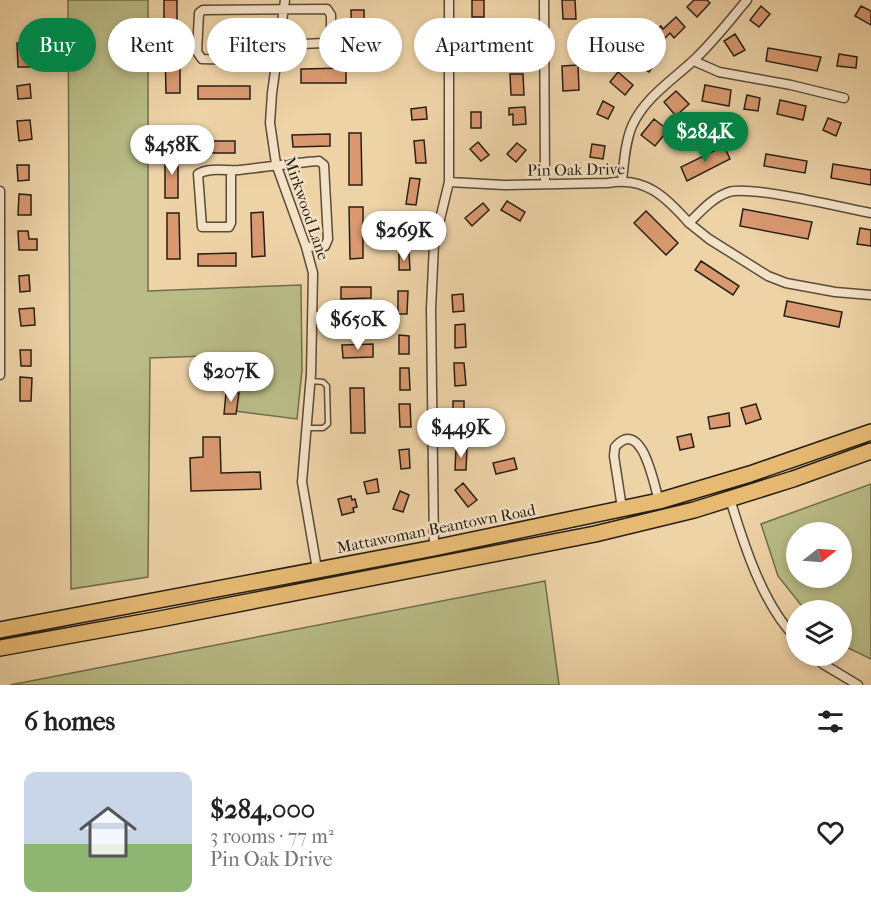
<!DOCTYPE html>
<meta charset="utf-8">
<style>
body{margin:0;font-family:"IM FELL French Canon",serif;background:#f2f2f2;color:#222;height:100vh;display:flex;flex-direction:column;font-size:22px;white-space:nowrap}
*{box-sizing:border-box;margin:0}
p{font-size:20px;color:#767676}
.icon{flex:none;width:33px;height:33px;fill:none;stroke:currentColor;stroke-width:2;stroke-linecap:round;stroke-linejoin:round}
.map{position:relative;height:685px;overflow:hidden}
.sheet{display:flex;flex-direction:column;background:#fff;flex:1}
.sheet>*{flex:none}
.hud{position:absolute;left:18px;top:18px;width:836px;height:54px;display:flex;gap:12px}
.needle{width:39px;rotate:73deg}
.controls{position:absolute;left:786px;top:522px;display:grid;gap:12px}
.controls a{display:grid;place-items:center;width:66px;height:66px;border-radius:50%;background:#fff;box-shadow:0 3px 9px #0003;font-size:30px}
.price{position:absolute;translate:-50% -51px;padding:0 14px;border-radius:21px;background:#fff;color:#222;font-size:20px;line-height:39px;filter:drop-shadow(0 2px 3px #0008)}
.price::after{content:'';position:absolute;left:50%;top:36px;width:18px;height:14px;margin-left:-9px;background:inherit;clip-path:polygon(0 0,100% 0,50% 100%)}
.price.on{background:#0b8043;color:#fff}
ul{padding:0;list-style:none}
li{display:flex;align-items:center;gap:18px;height:150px;padding:0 24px}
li+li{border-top:2px solid #e0e0e0}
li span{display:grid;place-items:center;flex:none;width:168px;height:120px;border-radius:12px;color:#555}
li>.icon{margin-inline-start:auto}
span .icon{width:72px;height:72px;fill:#fffc;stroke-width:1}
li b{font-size:26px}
h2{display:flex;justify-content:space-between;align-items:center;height:72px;padding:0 24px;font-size:26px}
.pill{padding:0 21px;border-radius:27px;background:#fff;box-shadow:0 3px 9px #0003;font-size:21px;line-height:54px}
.pill.on{background:#0b8043;color:#fff}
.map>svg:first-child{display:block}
</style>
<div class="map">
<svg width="871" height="685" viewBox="0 0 871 685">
<rect width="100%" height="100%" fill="#eed3a7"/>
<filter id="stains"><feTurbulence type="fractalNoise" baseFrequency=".00333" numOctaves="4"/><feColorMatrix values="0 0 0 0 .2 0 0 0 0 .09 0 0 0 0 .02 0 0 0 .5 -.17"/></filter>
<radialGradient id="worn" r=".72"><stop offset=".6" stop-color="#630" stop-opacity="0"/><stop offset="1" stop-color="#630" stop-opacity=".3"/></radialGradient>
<path fill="#b9bc87" stroke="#706e4e" stroke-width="1.5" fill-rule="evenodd" d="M68 0H148V291L301 285 302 370 297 419 235 411 233 355 150 358 148 577 71 589Z
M871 484V659L842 645V610H805L778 576 761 524ZM842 532V578H796V532Z
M545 581 559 685H10Z"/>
<path fill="#da9970" stroke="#271f15" stroke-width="1.5" d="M164 0H177V34H164Z
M472 0H484V17H472Z
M562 0H575L576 19H563Z
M694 0H707L710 3 697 17 687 7Z
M761 6 770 14 759 27 750 20Z
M861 6 871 11V25L855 16Z
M351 10H364L365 57H352Z
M676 17 685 27 674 38 670 33 657 46 649 38 661 26 663 29Z
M735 34 745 50 734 56 724 41Z
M521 37 524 52 512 54 510 39Z
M29 42 30 67H18L17 43Z
M165 48H180V93H166Z
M768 48 821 57 817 71 766 61Z
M647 51 658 59 649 72 638 65Z
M839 54 857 57 856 68 837 66Z
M578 65 579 90 563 91 562 66Z
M346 68V83H301V69Z
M618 72 633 85 625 95 610 82Z
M510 74H523L524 95H511Z
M30 84 31 98 18 99 17 86Z
M705 85 731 90 729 106 702 101Z
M198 86H250V99H198Z
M676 91 689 104 676 116 664 102Z
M747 95 760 98 758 111 744 109Z
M780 100 806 106 803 120 777 114Z
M603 101 614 107 608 119 597 114Z
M426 107 427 119 412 120 411 109Z
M525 107 526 124 513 125V114L509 115V108Z
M471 112H481V128H471Z
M828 118 841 123 836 136 823 130Z
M654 119 668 130 655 146 641 135Z
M30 120 32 139 19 141 17 121Z
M349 133H361L362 185H349Z
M330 134V146L293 147 292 135Z
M424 140 426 163H416L414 141Z
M196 141H235V153H196Z
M478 142 489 155 481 161 470 149Z
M517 143 526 150 516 162 507 154Z
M592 144 605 146 603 159 590 157Z
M724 146 730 159 687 181 681 167Z
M165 154H178V198H165Z
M766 154 807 161 805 173 764 166Z
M833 164 871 170V185L831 178Z
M17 165H29V180L18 181Z
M410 178 420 179 416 205 406 204Z
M19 194 31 195V215H18Z
M507 201 525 212 520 221 501 210Z
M483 203 489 210 472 226 465 218Z
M349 207H363V258L350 259Z
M743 209 812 222 808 239 740 226Z
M646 211 678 243 666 255 634 223Z
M263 212 265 256 252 257 251 213Z
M167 213H179L180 259H167Z
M406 217 416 219 412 241 400 239 402 227H405Z
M860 228 871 230V246L857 244Z
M18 231H28L29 239H37V250H19Z
M236 253V266H198V254Z
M399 253H409L410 270H399Z
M701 261 739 286 733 295 695 270Z
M29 275 30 291 20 292 19 276Z
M341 287H371V298L341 299Z
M398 291H408L407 314H398Z
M463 294 464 311 453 312 452 295Z
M787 301 842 312 839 327 784 316Z
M34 308 35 325 21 326 19 309Z
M465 324 466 347 455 348V325Z
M399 335 409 336V354H399Z
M373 344V357L343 358 342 345Z
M20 350H31V366H21Z
M454 363H464L466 385 455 386Z
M400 368H409L410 390H400Z
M20 377 32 378 31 401H20Z
M350 388H364L365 433H351Z
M226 393H239L236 414H224Z
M453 401H464V424L453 425Z
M399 404H410L411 427H400Z
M756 404 761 419 746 424 741 408Z
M729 413 730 426 710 429 708 417Z
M691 434 694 447 680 450 677 437Z
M203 437H220L221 473 260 472 261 489 191 491 190 458 203 457Z
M456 448H467L466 470H455Z
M409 449 410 468 401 469 399 450Z
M514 458 517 469 496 474 493 463Z
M377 479 379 492 367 494 364 482Z
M463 483 477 500 468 507 455 490Z
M400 491 409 495 403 512 393 509Z
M351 496 352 500 355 499 357 507 353 508 354 512 342 515 338 499Z"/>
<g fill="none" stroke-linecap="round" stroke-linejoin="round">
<defs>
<path id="lane" d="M306 428H323L328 424 327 386 323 382 311 381"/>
<path id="street" d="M285 0 272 93 270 123 276 164 306 247 313 273 311 374 302 482 317 569
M544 0 545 183
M277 61 202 59 197 52 199 13 203 10 327 9 331 15V39L324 43 280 45
M694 61 719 72 791 85 844 98
M231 170V223L229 227H202L198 174C210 167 226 171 239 170 266 167 292 163 319 161L324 165 328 239 325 246 306 247
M622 181C624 163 625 143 632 126 645 97 673 80 695 59 714 41 730 20 747 0
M449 182 504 185 608 183C645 176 666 197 689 223
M0 191V375
M871 213C844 208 750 185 729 192 713 197 700 212 689 223L709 239 768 276 786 283 835 292 871 295
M313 316 370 315
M730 499C743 542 763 606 796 638
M622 508 614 456 615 447C642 416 654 485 659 501
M434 548 431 309 434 244 449 182V0
M814 656 823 664 858 685"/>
<path id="highway" d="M0 630 434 548 659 501 750 474 871 432
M0 648 160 619 595 534 694 510 793 479 871 451"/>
</defs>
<use href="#lane" stroke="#594c3a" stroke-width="7"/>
<use href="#street" stroke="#594c3a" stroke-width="11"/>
<use href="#highway" stroke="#271f15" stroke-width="18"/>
<use href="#lane" stroke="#f4e2c6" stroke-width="4"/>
<use href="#street" stroke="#f4e2c6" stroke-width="8"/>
<use href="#highway" stroke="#e7ba74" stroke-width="15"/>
</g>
<g text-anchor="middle" stroke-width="4.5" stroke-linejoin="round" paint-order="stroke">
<g font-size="16" fill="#271f15" stroke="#f4e2c6">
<text transform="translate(576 169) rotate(-1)" y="6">Pin Oak Drive</text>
<text transform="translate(307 208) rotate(71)" y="6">Mirkwood Lane</text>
<text transform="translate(436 528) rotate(-11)" y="6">Mattawoman Beantown Road</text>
</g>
</g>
<rect width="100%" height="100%" filter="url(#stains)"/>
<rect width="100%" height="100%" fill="url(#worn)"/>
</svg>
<div class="controls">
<a><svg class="needle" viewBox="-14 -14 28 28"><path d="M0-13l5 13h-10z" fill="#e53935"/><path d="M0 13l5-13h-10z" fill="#767676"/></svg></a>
<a><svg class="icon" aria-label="layers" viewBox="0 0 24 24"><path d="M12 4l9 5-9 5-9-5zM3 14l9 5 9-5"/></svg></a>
</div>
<b class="price on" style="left:705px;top:163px">$284K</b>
<b class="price" style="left:172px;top:176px">$458K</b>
<b class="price" style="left:404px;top:262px">$269K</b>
<b class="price" style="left:358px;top:351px">$650K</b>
<b class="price" style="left:231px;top:403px">$207K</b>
<b class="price" style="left:461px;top:459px">$449K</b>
<div class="hud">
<a class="pill on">Buy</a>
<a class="pill">Rent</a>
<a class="pill">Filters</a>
<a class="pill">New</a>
<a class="pill">Apartment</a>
<a class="pill">House</a>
</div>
</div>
<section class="sheet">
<h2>6 homes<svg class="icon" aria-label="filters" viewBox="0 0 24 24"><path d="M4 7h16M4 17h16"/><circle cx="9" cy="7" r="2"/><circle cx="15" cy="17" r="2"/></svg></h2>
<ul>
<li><span style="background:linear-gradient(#c9d6e8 60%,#8fb573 0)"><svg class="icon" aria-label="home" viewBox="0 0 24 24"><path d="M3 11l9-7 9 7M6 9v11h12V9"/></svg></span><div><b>$284,000</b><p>3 rooms · 77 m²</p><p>Pin Oak Drive</p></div><svg class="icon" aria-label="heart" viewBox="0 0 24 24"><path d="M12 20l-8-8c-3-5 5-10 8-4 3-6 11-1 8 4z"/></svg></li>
</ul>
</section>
